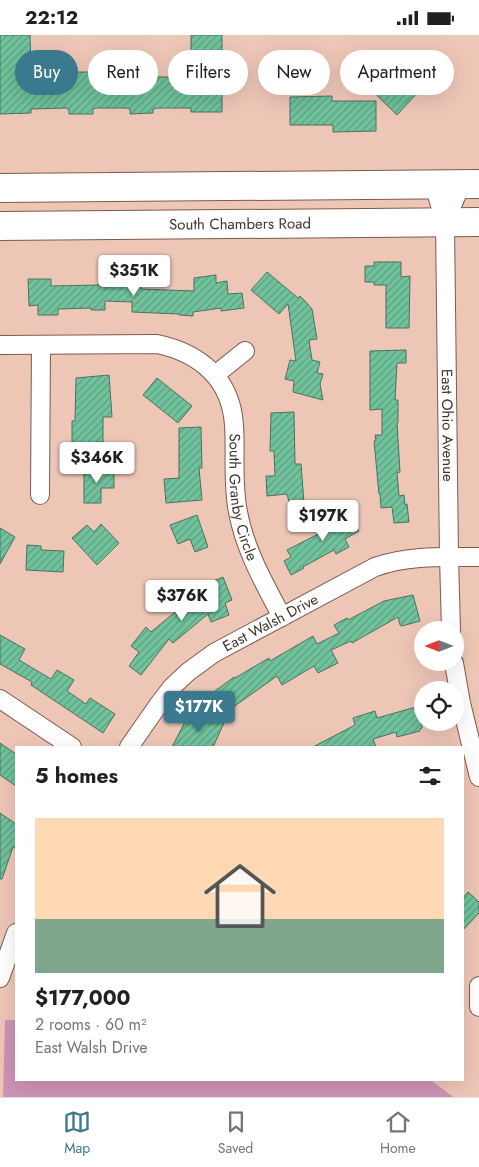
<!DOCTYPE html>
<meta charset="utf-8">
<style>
body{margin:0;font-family:Jost,sans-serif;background:#f2f2f2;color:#202124;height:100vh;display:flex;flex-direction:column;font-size:19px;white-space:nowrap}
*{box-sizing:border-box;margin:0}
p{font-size:16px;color:#757577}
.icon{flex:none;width:28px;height:28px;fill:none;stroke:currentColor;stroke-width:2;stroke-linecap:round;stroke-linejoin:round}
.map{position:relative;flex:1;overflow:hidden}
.panel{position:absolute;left:15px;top:711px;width:449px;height:335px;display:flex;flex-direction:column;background:#fff;border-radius:0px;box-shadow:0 5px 20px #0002}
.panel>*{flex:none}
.banner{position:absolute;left:15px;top:15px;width:450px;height:45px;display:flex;gap:10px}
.needle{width:32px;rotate:270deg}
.buttons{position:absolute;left:414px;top:586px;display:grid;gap:10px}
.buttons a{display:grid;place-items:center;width:50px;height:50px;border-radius:50%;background:#fff;box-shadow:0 5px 20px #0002;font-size:25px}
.price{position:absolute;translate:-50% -42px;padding:0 11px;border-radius:5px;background:#fff;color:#222;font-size:16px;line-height:32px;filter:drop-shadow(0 1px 2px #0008)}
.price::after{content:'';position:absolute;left:50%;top:30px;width:15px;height:11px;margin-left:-8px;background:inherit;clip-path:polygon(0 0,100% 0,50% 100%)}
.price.current{background:#3a798e;color:#fff}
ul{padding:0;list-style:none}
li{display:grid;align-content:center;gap:10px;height:265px;padding:0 20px}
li+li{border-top:1px solid #e0e0e0}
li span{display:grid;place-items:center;height:155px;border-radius:0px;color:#555}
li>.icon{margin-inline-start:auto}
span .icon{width:90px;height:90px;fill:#fffc;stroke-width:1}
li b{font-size:21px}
h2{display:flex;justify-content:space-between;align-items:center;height:60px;padding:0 20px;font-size:21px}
.chip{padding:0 18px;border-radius:22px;background:#fff;box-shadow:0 5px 20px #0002;font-size:18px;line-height:45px}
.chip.current{background:#3a798e;color:#fff}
.status{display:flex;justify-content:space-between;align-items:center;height:35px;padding:0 25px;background:#fff;direction:ltr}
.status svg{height:14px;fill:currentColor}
.tabs{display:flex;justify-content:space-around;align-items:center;height:70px;border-top:1px solid #e0e0e0;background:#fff;font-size:14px;color:#757577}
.tabs a{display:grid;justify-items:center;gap:2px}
.tabs .current{color:#3a798e}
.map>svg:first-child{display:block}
</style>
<div class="status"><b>22:12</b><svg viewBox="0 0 49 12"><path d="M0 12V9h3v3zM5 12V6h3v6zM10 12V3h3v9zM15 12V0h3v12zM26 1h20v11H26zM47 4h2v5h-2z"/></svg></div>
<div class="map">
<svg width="479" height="1062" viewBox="0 0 479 1062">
<defs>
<pattern id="building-hatch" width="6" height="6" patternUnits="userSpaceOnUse" patternTransform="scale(1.25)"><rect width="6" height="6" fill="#70c39d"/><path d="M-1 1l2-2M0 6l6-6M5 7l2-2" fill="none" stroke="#5e9f80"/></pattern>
</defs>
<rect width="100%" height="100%" fill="#eec6b6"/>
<path fill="#ce93b6" d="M5 985H16V1045H431L453 1062H3Z"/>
<path fill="url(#building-hatch)" stroke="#4c715f" d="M0 0H30L31 30 32 33H36V42H66L69 41V37H92V41L96 42H126L130 41V37L138 36H153V41L157 42H186L185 32H190L191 29V0H222V28L223 32H227L228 40V55H223L222 58V77H191V73H157L153 74V78L130 79V74L127 73H96L93 74V79H69V75L66 73 31 74V78L0 79Z
M378 18 419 56 397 80 357 41Z
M332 61V66H376V96L333 97V90H290V62Z
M374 227H401V242L410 241 409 293H386V250H374V247H365V231H374Z
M267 237 298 263 300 261 303 264 312 274 317 304 309 305 312 325 320 327 317 338 323 339 320 349 323 365 293 357 294 346 285 344 290 325 296 326 288 269 279 279 251 255Z
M118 240 141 241V254L194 256V243L216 240V248L227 246 228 259 242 258 244 273 221 276V273L193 277V281L179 280V279L132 277V267L105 266V275H91V273L58 274V280H38V270L29 271 28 244H51V251L99 250V248L118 247Z
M406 315V328H397L395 365H398V388H397L400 437 397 438 399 461 404 460 405 470 407 469 409 487 394 488 392 472 381 473 380 459H379L374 406H376L375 400H382V374L370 375V316Z
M109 340 112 382H103V407H96V424H72V386H75L76 343Z
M157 343 192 371 178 388 143 360Z
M294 377 295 429H301L304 468 290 471 287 459 267 461 266 441H275L274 416H270L271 378Z
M201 392 202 433H199L202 465 166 468 164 444 179 443V393Z
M84 434H114V453H101V468H84Z
M345 474 359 496 345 504 349 512 336 519 334 515 303 532 304 533 291 540 284 526 291 522 287 515 330 493 325 484Z
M197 480 208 512 195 517 190 504 178 509 170 490Z
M101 489 119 508 97 530 72 503 87 490 94 497Z
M0 493 15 502 0 529Z
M27 510 41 511V515L64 516 63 537 26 535Z
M223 542 232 565 225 568 229 580 211 587 208 579 173 608 169 604 141 640 129 631 139 617 131 611 146 592 151 597 202 555 201 551Z
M413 560 420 586 402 591 400 590 398 582 352 608 351 606 331 615 338 628 318 638 314 631 282 650 277 641 229 675 215 656 234 642 235 643 269 623 270 626 313 601 317 609 339 598 334 590 347 583 348 585 384 566Z
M0 600 25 614 19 625 51 644 57 635 74 645 67 656 86 669 90 663 115 679 103 698 31 650 32 647 0 629Z
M416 672V673L422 672V693L420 694V696L397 702 396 697 373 704 376 712H313L355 690 353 683 375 676 377 683Z
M202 677 224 688 213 712H172L187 683 197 688Z
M0 708 16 719V751L0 740Z
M0 778 16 789V814L13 812 2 844H0Z
M468 857 479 867V878L462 896V864Z"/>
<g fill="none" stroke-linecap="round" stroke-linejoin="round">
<defs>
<g id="street">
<path id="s1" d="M434 150 445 187 449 522 451 595"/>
<path d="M445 187 461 150"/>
<path id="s2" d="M0 310 157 309C200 318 231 344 234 390 236 419 232 448 238 477 245 515 264 548 282 582"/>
<path d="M215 340 245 316"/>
<path d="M40 460 41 310"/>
<path d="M454 628 461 668 479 742"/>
<path d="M0 664 72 712"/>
<path id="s3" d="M129 712 159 669 172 652 188 637 214 618 375 532C408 520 444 522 479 522"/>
<path d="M0 943 16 898"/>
<path d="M479 972V951"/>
</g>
<g id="primary">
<path d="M0 153 479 149"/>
<path id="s4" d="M0 191 479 187"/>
</g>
</defs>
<use href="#street" stroke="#7e5b4d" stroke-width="20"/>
<use href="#primary" stroke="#7e5b4d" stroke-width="30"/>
<use href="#street" stroke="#fff" stroke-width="18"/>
<use href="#primary" stroke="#fff" stroke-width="28"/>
</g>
<g text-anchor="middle" stroke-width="4" stroke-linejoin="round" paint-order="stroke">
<g font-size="15" fill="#44342e" stroke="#fcd3c3">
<text dy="5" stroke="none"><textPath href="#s4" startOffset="240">South Chambers Road</textPath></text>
<text dy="5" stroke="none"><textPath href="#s1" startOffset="242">East Ohio Avenue</textPath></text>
<text dy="5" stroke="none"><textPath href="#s2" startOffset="351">South Granby Circle</textPath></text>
<text dy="5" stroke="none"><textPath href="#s3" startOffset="192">East Walsh Drive</textPath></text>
</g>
</g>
</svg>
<div class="buttons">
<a><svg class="needle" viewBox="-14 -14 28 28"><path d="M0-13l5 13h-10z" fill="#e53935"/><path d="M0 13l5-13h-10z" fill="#757577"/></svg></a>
<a><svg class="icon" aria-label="locate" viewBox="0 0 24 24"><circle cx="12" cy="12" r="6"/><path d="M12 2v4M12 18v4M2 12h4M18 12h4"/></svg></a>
</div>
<b class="price" style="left:134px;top:262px">$351K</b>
<b class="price" style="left:97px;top:449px">$346K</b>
<b class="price" style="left:323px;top:507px">$197K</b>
<b class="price" style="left:182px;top:587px">$376K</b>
<b class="price current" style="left:199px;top:698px">$177K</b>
<div class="banner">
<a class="chip current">Buy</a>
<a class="chip">Rent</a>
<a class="chip">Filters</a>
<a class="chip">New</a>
<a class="chip">Apartment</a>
</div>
<section class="panel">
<h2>5 homes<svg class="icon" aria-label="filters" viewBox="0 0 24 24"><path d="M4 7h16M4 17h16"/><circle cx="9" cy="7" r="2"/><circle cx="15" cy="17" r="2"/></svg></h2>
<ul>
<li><span style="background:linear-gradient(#ffd9b3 65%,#7fa58c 0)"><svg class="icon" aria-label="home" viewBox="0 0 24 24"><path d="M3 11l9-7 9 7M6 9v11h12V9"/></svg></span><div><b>$177,000</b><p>2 rooms · 60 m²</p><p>East Walsh Drive</p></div></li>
</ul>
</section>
</div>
<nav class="tabs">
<a class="current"><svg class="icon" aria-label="map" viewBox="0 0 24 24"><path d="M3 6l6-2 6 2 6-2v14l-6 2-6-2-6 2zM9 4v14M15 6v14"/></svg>Map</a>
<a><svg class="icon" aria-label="saved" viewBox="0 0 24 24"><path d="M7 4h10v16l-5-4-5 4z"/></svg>Saved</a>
<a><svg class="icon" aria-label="home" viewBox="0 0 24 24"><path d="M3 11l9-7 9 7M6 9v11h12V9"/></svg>Home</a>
</nav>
